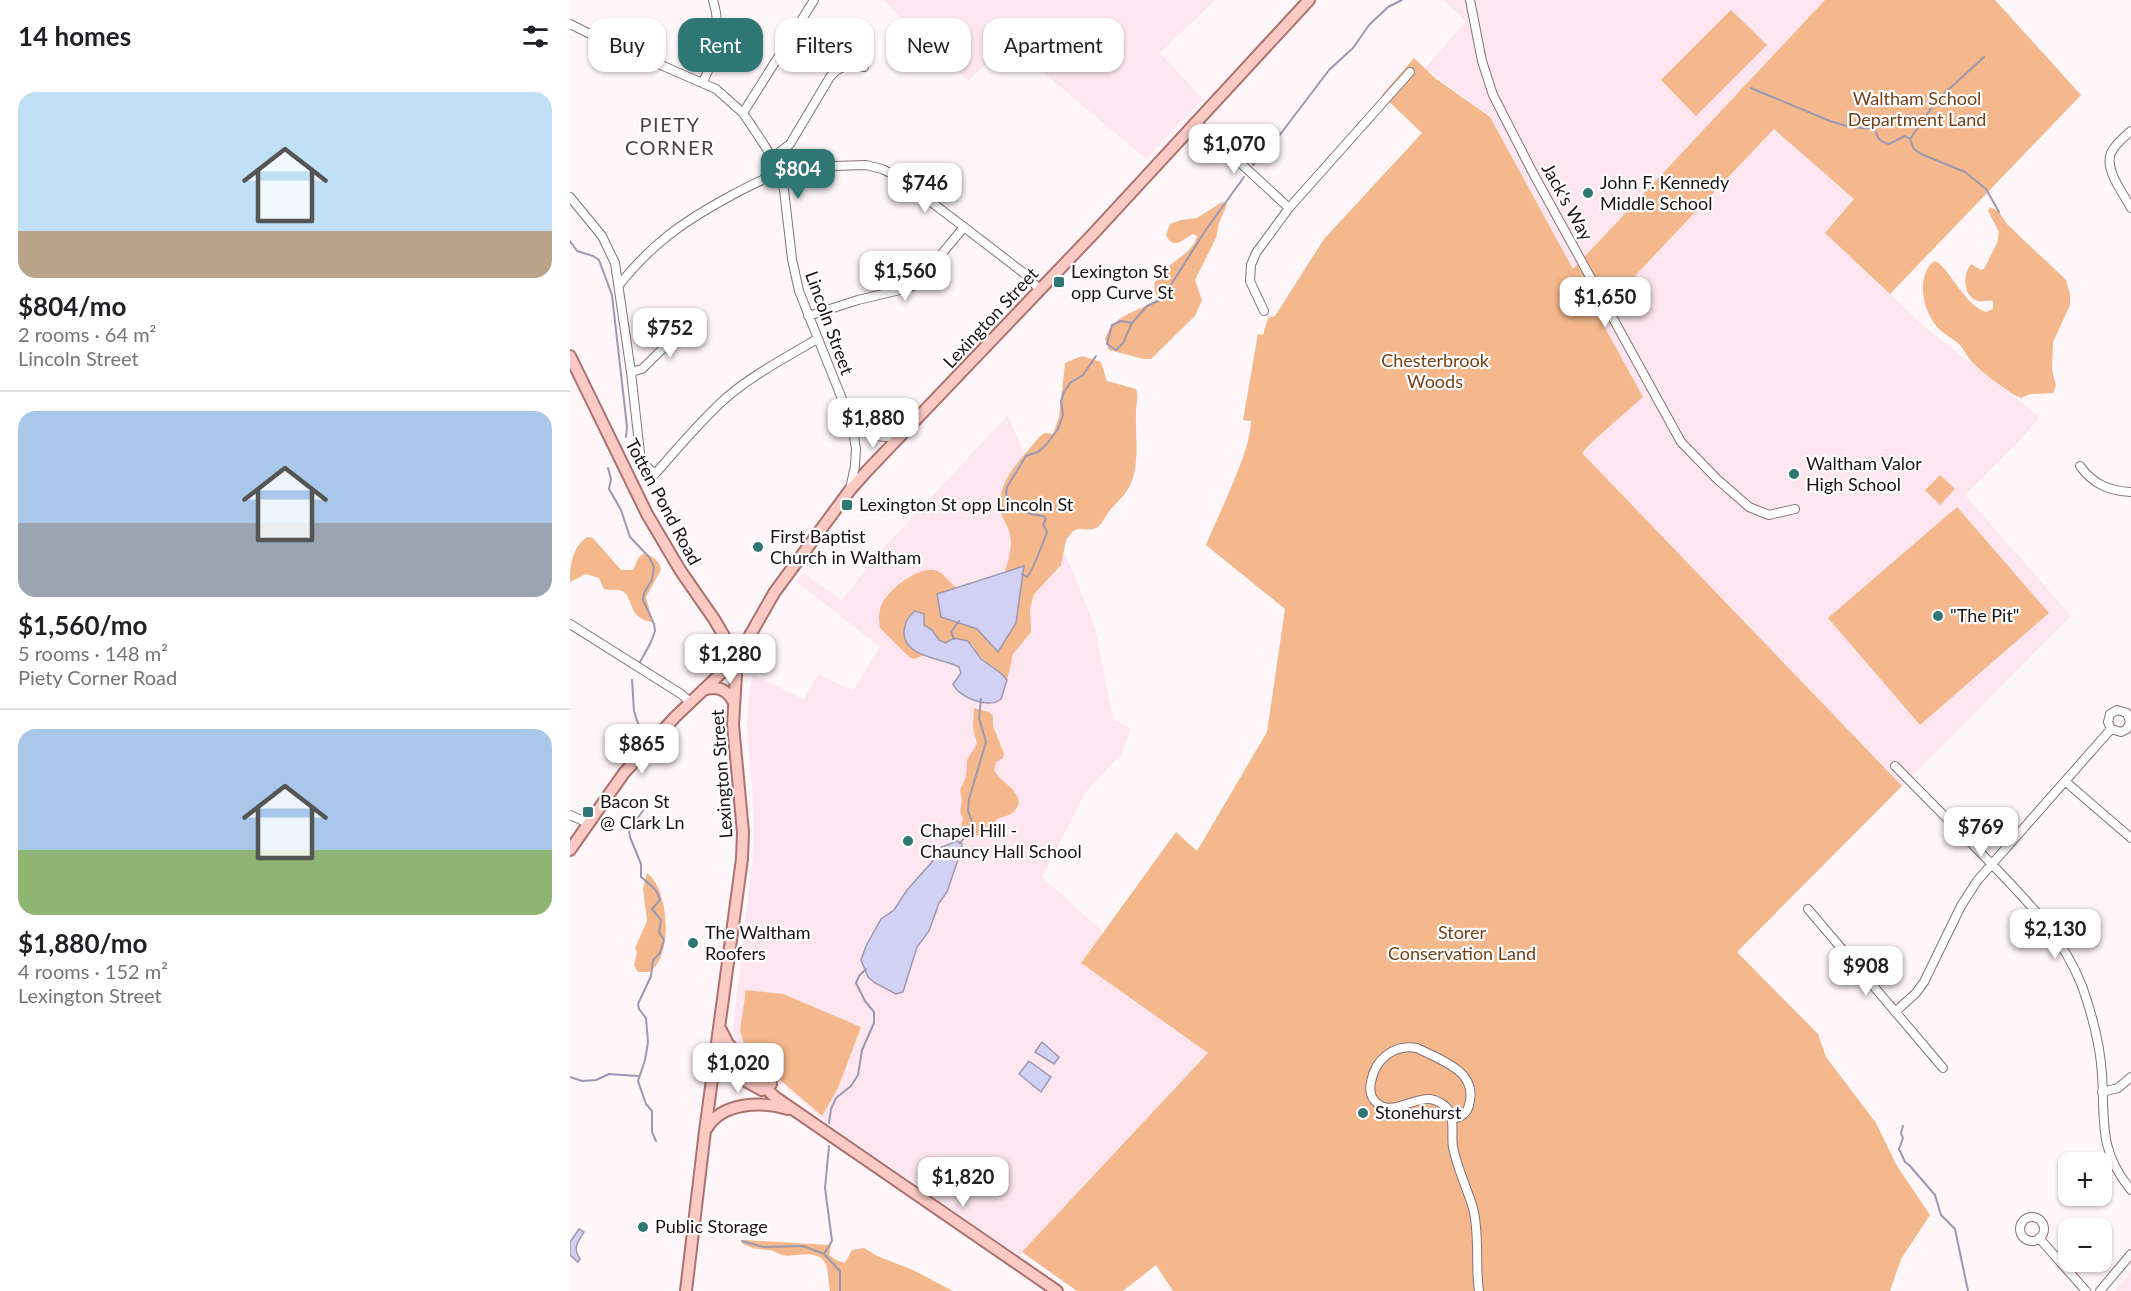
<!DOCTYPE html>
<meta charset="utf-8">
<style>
body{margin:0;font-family:Lato,sans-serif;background:#f2f2f2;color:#202124;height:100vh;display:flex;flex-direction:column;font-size:22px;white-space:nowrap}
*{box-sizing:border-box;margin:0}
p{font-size:20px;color:#757577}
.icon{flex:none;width:33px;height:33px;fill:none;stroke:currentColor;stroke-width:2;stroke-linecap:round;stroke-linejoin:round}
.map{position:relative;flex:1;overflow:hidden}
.panel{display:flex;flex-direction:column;background:#fff;width:570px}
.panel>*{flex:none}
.guide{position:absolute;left:18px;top:18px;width:570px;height:54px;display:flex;gap:12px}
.fabs{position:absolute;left:1488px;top:1152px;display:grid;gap:12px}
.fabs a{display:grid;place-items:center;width:54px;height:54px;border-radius:12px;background:#fff;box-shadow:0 2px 4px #0004;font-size:30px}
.price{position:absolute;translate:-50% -51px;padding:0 14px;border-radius:12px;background:#fff;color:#222;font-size:20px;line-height:39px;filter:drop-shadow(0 2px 3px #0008)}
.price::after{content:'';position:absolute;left:50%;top:36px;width:18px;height:14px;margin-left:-9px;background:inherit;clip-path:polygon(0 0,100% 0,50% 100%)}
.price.current{background:#2e7774;color:#fff}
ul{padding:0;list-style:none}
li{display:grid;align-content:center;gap:12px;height:318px;padding:0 18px}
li+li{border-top:2px solid #e0e0e0}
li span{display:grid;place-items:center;height:186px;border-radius:18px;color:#555}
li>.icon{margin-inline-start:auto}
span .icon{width:108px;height:108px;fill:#fffc;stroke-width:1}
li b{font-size:26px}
h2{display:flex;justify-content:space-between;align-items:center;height:72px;padding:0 18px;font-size:26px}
.chip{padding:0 21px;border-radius:18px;background:#fff;box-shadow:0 2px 4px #0004;font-size:21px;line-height:54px}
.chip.current{background:#2e7774;color:#fff}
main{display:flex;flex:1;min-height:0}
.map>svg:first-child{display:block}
</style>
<main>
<section class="panel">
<h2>14 homes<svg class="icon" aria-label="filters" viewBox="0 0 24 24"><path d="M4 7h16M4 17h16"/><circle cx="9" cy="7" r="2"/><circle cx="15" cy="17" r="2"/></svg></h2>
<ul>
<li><span style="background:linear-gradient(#bfe0f5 75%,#b9a48a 0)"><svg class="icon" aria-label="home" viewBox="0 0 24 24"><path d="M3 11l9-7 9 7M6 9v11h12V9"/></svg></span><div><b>$804/mo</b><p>2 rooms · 64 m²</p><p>Lincoln Street</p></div></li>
<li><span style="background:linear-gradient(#a9c7e8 60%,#9aa5b1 0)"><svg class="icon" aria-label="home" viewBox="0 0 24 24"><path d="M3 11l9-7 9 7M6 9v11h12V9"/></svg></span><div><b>$1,560/mo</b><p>5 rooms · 148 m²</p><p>Piety Corner Road</p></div></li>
<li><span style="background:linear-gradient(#a9c7e8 65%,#8fb573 0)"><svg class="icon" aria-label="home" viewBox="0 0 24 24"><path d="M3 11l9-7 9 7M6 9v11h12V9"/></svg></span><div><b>$1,880/mo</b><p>4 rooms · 152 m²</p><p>Lexington Street</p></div></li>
</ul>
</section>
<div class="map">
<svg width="1561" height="1291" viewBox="0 0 1561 1291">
<rect width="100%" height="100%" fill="#fff6f9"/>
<path fill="#fde6ef" d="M313 0H645L590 53 633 99 576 159 439 43 398 81Z
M873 0H1255L1003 269 920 117 855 68 896 21Z
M1205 129 1284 199 1255 233 1357 329 1470 417 1451 439 1395 495 1501 616 1332 786 1012 454 1023 441 1072 397 1028 315Z
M438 415 524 624 543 720 561 728 551 754 515 793 472 877 533 932 511 963 638 1053 449 1256 252 1119 173 1049 165 1037 163 1029 184 848V813L177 726 178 702 183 674 234 700 248 674 283 691 310 647 226 581 233 573 272 600 310 552Z
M1561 1272V1291H1545Z"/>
<path fill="#f5b88c" d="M1255 0H1425L1511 95 1320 294 1255 233 1284 199 1204 129 1028 315 1073 397 1023 441 1012 453 1332 786 1167 952 1248 1034 1256 1057 1306 1123 1327 1166 1360 1215 1331 1259 1320 1291H603L586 1265 553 1291H507L452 1252 638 1053 511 963 606 832 627 851 697 732 715 609 636 545C648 515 681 451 681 421L673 420 688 334 693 335 698 318 705 316 754 239 852 133 812 95 844 58 865 78 920 117 1003 269Z
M1161 10 1197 45 1126 116 1091 80Z
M652 202 657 204 649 223 646 238 625 280 632 300 625 316 581 359H574L539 350 535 339C542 316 565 312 584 302L588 298C570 271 622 261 627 236L623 234C613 239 603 251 596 235L600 224 611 220 627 218Z
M1420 207 1429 212 1437 224 1496 280 1500 294V305L1483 342 1482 370 1486 386 1483 393 1460 394 1451 398 1444 395C1430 385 1413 374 1401 361 1397 356 1394 350 1390 345 1384 339 1375 335 1368 328 1353 312 1345 277 1364 261 1378 264 1393 305 1416 312L1423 309V301C1418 300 1413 302 1408 301 1392 296 1393 274 1401 264L1411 270 1414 269 1427 243 1429 232 1418 211Z
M512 356 531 362 537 381 566 389C569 398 566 404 566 412 565 440 572 472 554 495 550 500 545 504 541 509 529 524 532 532 509 529L503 531 496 540 491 565 464 594 460 608 461 632 443 654 437 680C427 665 412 665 402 644L381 639 375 643 369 640 362 631 354 625V617L334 633C335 645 344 650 354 655L344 659 339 657 310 628C309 620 308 611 312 604 319 589 347 567 364 570 377 572 380 590 395 589 405 588 424 578 434 574 439 560 444 543 438 528 435 521 430 515 430 507 428 478 454 457 470 436L475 433 483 434 489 417 495 363Z
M1370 475 1385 489 1370 505 1355 490Z
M1387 507 1479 613 1350 725 1258 618Z
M17 537 23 538 51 570H63L69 557 73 554C81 554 91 562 91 570L76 597 83 622C58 619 64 600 54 592 47 588 41 591 34 589L29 578 16 574 0 582C0 565 2 548 17 537Z
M404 708 419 712 423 716V726L434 754 433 758 426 762 424 770C431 783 447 787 449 803 443 817 439 814 427 819L417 832 402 837 391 828 393 818 390 812 392 800 390 790 396 777 397 760 407 744 403 727Z
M77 873C99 888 104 957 79 972H68L64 965 67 952 65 948 77 921 73 889Z
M176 990 213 994 291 1027 268 1088 252 1116 176 1050 170 1031Z
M174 1240 259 1245 261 1246 259 1255 266 1260 275 1263 282 1250 294 1248 307 1256 343 1270 383 1291H260C258 1283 259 1265 253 1260 241 1249 224 1258 212 1255 207 1253 203 1250 198 1250 188 1249 181 1249 172 1243Z"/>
<path fill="#d3d1f3" stroke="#9b98b0" stroke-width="1.5" d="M454 566 446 623 428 652 407 629 371 617 367 594Z
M345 611 354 614V625L362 630 369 640 375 643 384 638 398 641 411 659 432 674 437 680 431 699C419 709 389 698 383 684L391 673 389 667C372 658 332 657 334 631 335 622 338 616 345 611Z
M387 841 392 844V848L377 892 369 903 359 931 347 947 333 992 326 994 305 983 298 977 291 960 296 946 311 919 324 910 337 890 362 862 369 848Z
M472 1042 489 1057 484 1064 465 1052Z
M459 1061 481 1077 471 1092 449 1074Z
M9 1229 14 1232C8 1243 2 1246 10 1259L8 1262 0 1255V1242Z"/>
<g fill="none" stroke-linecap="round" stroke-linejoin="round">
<path stroke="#9b98b0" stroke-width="2" d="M1181 88 1260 121 1280 127 1305 129C1307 138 1310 142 1319 144L1335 136 1340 139 1344 149 1351 154 1395 172 1416 189 1429 212
M1340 139 1367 100 1414 57
M683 165 712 132 759 70 783 48 799 25 818 7 832 0
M0 241 7 251 23 256 29 260 42 295 57 427 56 437
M562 323 551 321 542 325 537 344 546 350 553 343 562 323 577 306 592 299 635 231 674 177
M38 468 41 479 39 489 51 510 60 537 79 557 84 567 82 580 74 593 73 600 84 624 85 631 81 642 70 662
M452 574 457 577C461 574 474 540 477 532L473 524 476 519 473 516 460 514 441 502 436 494 437 487 456 456 468 452 476 445 488 429 493 415 491 401 494 392 500 383 513 375 526 356
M384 639 381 632 389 621
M62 680 64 711 73 739
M77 805 59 830 60 837 71 864V877C80 885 87 888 90 900L82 909 91 920 89 932 94 940 90 953 83 960 81 976 68 1004 69 1009 76 1018 78 1042 75 1060 68 1081 76 1104 82 1111V1132L86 1141
M390 843 402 828 403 824 398 811 399 799 416 742 409 718 411 699
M0 1077 12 1081 26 1080 39 1074 68 1076
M259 1123 261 1109 266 1098 281 1086 288 1075 292 1050 304 1023V1012L295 1001 286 983 289 976 296 969
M1333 1126 1331 1133 1333 1138 1329 1149 1335 1162 1340 1166 1365 1195 1371 1215 1385 1229 1398 1291
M259 1146 255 1188 262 1241 254 1254 270 1271V1291
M172 1241 193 1247 233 1246 254 1254"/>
<defs>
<path id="minor" d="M900 0 912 61 923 95 963 173 1111 442 1147 479 1179 507 1199 515 1225 509
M0 24 22 35 146 89 173 113 193 143 206 164 214 190 222 259 229 291 282 424 286 449 285 466 280 489
M133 82C146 55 152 30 143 0
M173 113 244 0
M627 123 719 208
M1561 131C1554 137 1545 144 1541 153 1534 170 1554 194 1561 208
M202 158 220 144 260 77C270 65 279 64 294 67
M206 164 230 167 296 165 312 169 328 177 394 227 455 274 470 290
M213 186 230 167
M0 197 32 236 45 263 61 372 70 453 74 464 85 474C108 448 131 420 157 397 184 374 217 357 247 339
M49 285C81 245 111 223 155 199 173 189 190 180 209 173
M694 311 680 281 681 265 686 253 719 208 840 72
M238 316 288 300 334 289 346 285 394 227
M61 372 72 369 110 332 128 319
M282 424C297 435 311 440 330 435
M1510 466C1523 484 1539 491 1561 492
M0 624 111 694 120 702
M1325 766C1354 795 1382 824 1411 853 1450 894 1491 932 1512 986 1522 1014 1530 1044 1532 1074 1535 1122 1528 1150 1561 1190
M1496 782 1561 838
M0 815 18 823
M1238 909 1373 1068
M1325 1012 1346 993 1354 982 1391 906 1407 881 1541 729 1551 732 1557 729 1560 722 1557 713 1547 710 1540 714 1538 722 1541 729
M1532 1092 1548 1088 1561 1077
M882 1119C891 1117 897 1114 899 1105 909 1071 870 1060 847 1048 824 1044 805 1059 801 1082 800 1087 800 1095 804 1100 818 1119 843 1097 860 1099 867 1100 876 1105 879 1111 885 1120 881 1136 883 1147 887 1168 897 1188 903 1208 910 1235 905 1264 909 1291
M1450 1229a12 12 0 1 1 24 0a12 12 0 1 1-24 0Z
M1469 1238 1516 1291
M1530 1291 1561 1254"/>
<path id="major" d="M0 356 77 514 110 570 144 619 167 658
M133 690C147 685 158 689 164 703
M0 850 54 773 105 717 167 658
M151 1030 158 1044 201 1084
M145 1064C171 1060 188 1081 205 1097L487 1291
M145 1064 192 1090
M137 1128C152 1102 192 1101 218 1109
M116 1291 135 1131 172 859 173 832 163 725 167 658 204 593 280 490 296 472 524 233 739 0"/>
</defs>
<use href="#minor" stroke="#847279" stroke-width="10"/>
<use href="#major" stroke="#ab726e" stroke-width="14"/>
<use href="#minor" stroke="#fff" stroke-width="8"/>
<use href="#major" stroke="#fccac5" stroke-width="10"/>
</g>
<g fill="#2e7774" stroke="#fff" stroke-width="2">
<circle cx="1018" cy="193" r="6"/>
<rect x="483" y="276" width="12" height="12" rx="3"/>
<circle cx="1224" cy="474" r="6"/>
<rect x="271" y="499" width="12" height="12" rx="3"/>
<circle cx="188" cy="547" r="6"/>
<circle cx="1368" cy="616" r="6"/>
<rect x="12" y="806" width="12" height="12" rx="3"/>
<circle cx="338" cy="841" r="6"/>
<circle cx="123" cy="943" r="6"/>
<circle cx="793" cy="1113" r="6"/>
<circle cx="73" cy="1227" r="6"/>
</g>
<g text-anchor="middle" stroke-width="4.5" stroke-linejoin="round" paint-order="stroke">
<g font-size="18" fill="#734118" stroke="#fff">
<text x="1347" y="105">Waltham School<tspan x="1347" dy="21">Department Land</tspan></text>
<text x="865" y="367">Chesterbrook<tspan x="865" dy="21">Woods</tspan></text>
<text x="892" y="939">Storer<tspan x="892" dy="21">Conservation Land</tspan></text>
</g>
<g font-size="18" fill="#181214" stroke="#fff" text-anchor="start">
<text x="1030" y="189">John F. Kennedy<tspan x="1030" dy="21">Middle School</tspan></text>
<text x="501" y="278">Lexington St<tspan x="501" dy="21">opp Curve St</tspan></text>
<text x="1236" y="470">Waltham Valor<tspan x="1236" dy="21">High School</tspan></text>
<text x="289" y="511">Lexington St opp Lincoln St</text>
<text x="200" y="543">First Baptist<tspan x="200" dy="21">Church in Waltham</tspan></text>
<text x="1380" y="622">"The Pit"</text>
<text x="30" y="808">Bacon St<tspan x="30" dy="21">@ Clark Ln</tspan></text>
<text x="350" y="837">Chapel Hill -<tspan x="350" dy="21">Chauncy Hall School</tspan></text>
<text x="135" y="939">The Waltham<tspan x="135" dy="21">Roofers</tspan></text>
<text x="805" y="1119">Stonehurst</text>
<text x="85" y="1233">Public Storage</text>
</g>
<g font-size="18" fill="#181214" stroke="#fff">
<text transform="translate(997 202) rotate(61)" y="6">Jack's Way</text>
<text transform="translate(421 318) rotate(-47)" y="6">Lexington Street</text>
<text transform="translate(259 323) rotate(70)" y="6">Lincoln Street</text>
<text transform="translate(93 502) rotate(62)" y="6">Totten Pond Road</text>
<text transform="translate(152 774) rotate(-94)" y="6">Lexington Street</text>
</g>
<g font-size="20" letter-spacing="1.5" fill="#514047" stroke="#fff">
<text x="100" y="132">PIETY<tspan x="100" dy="23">CORNER</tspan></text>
</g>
</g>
</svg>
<div class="fabs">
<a>+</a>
<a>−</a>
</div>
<b class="price" style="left:664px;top:175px">$1,070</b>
<b class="price current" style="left:228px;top:200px">$804</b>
<b class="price" style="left:355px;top:214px">$746</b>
<b class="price" style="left:335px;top:302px">$1,560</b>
<b class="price" style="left:1035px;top:328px">$1,650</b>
<b class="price" style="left:100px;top:359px">$752</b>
<b class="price" style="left:303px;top:449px">$1,880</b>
<b class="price" style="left:160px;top:685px">$1,280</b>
<b class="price" style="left:72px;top:775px">$865</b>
<b class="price" style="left:1411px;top:858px">$769</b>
<b class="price" style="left:1485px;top:960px">$2,130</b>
<b class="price" style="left:1296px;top:997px">$908</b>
<b class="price" style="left:168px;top:1094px">$1,020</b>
<b class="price" style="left:393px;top:1208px">$1,820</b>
<div class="guide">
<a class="chip">Buy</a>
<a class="chip current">Rent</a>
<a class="chip">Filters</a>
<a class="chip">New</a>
<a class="chip">Apartment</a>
</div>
</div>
</main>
